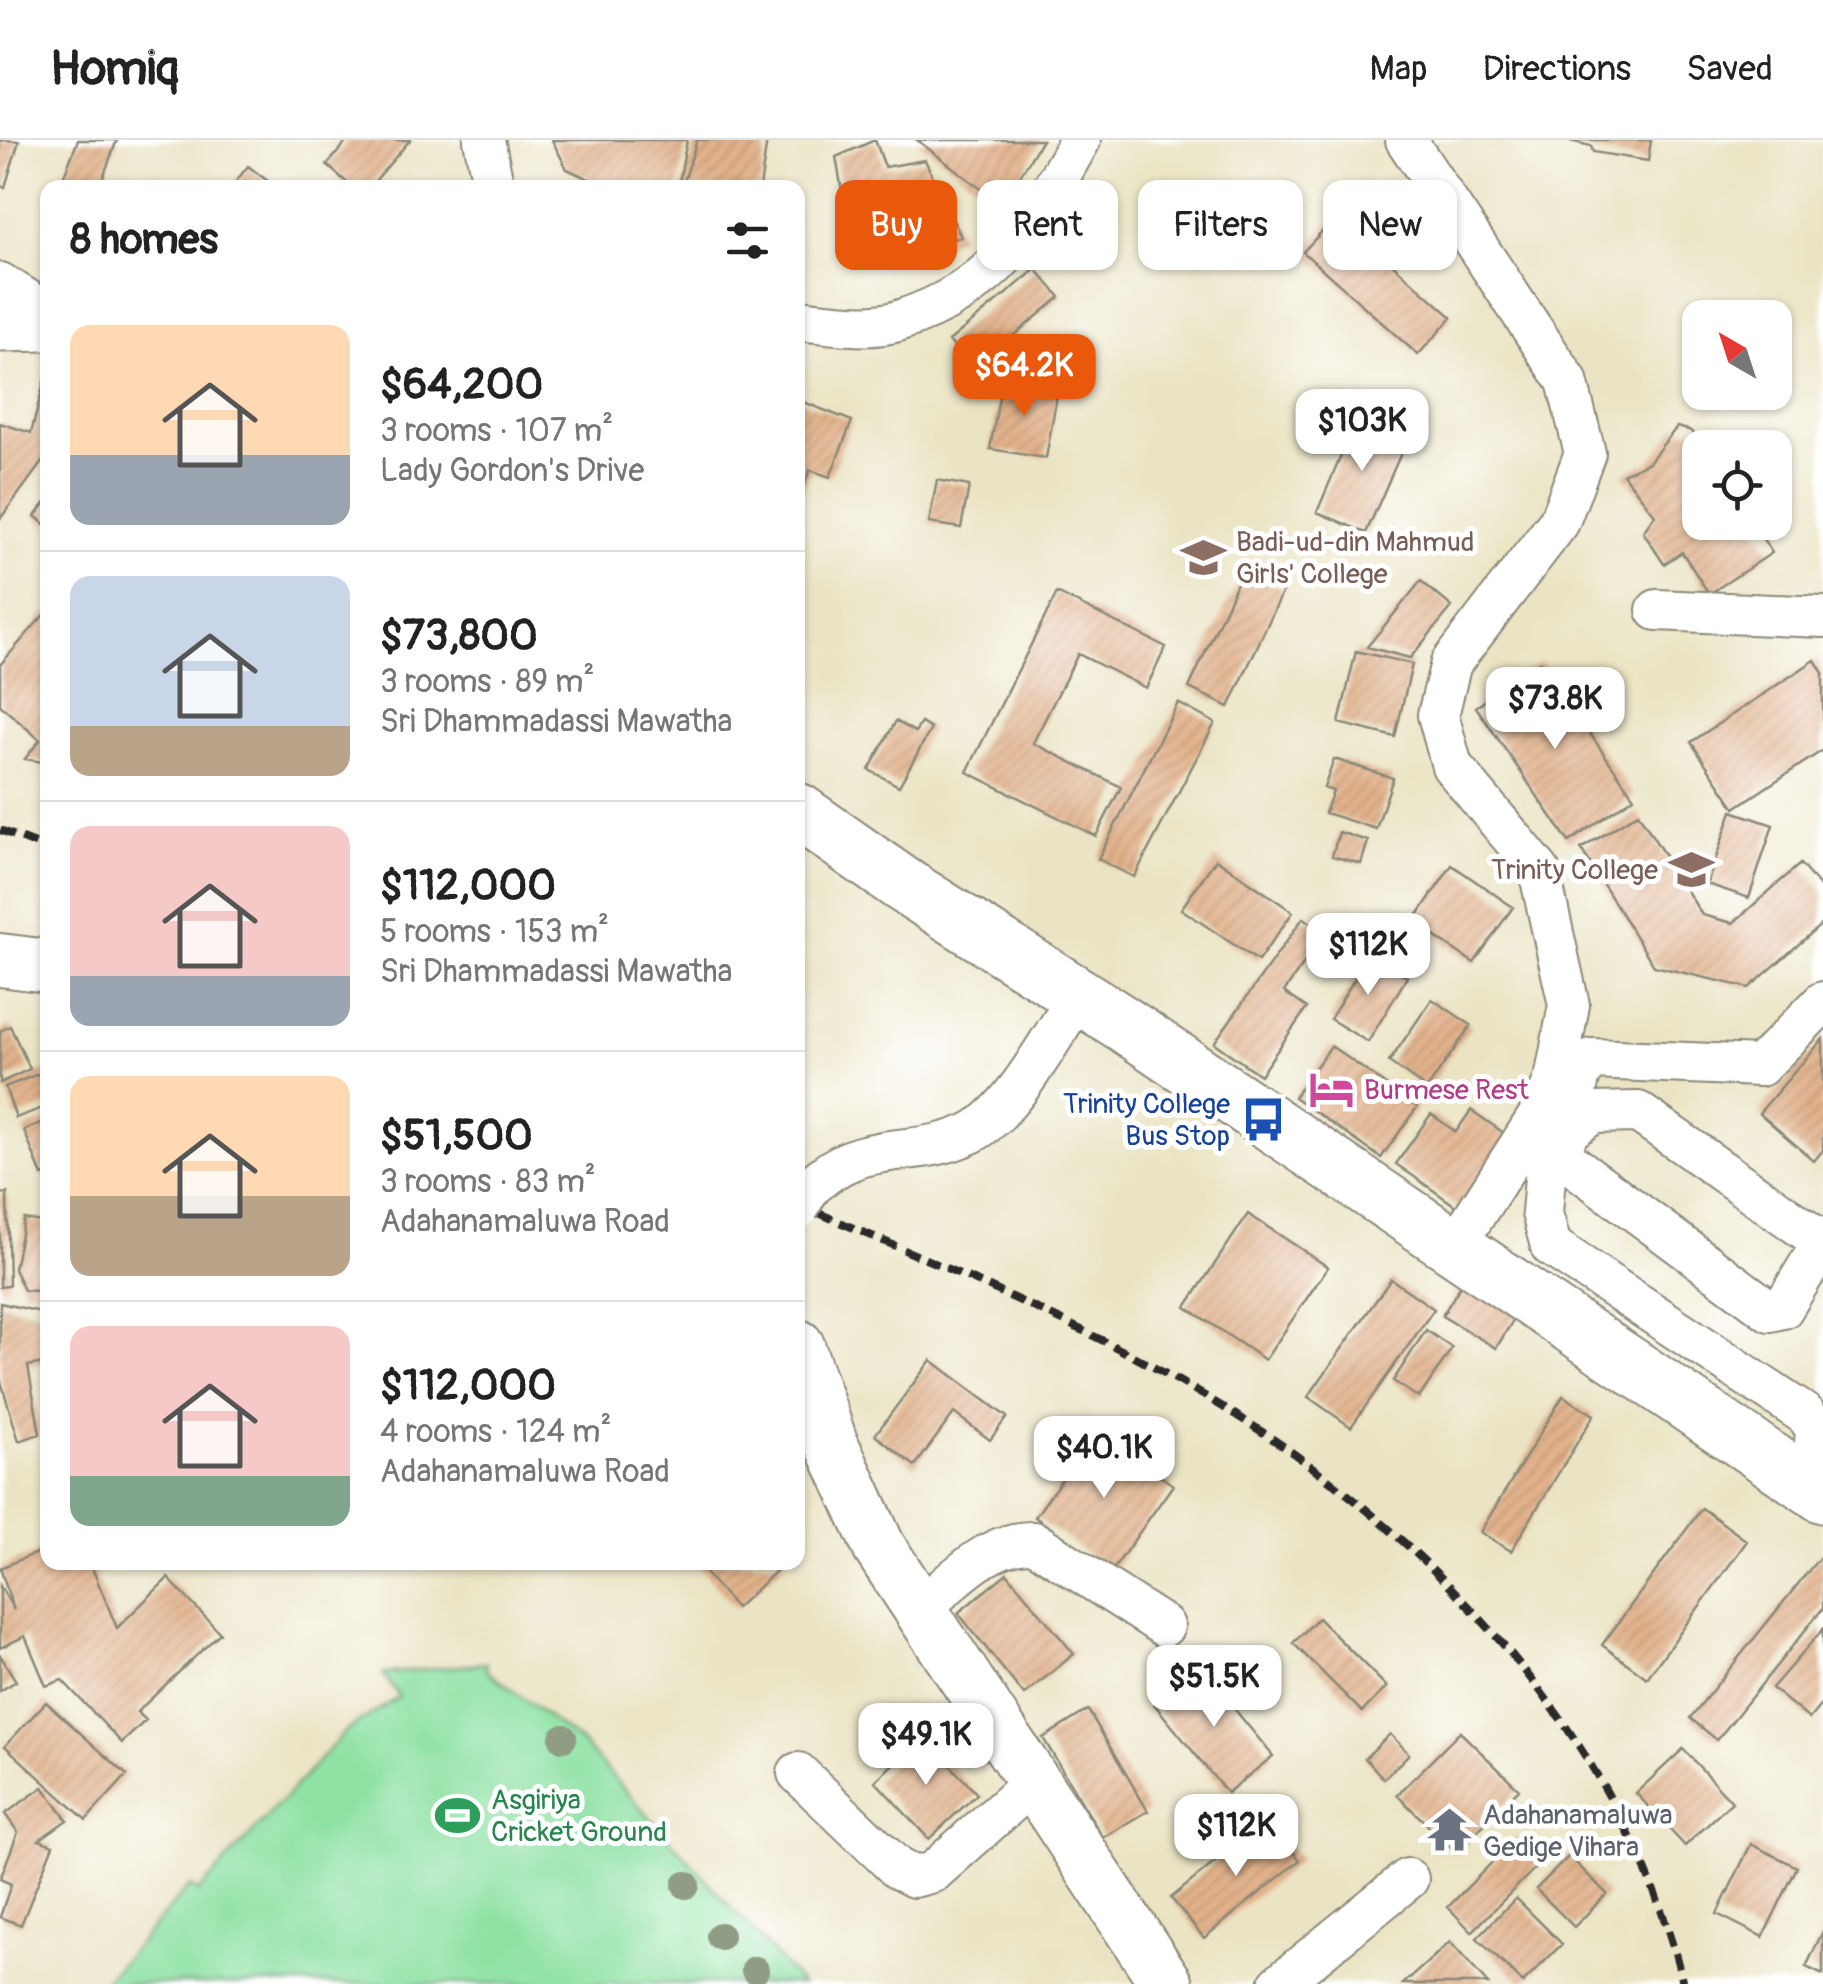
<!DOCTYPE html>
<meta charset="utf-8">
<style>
body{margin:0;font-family:Pangolin,sans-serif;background:#f6f6f6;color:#222;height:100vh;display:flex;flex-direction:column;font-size:38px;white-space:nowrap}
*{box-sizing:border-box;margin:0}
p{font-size:32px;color:#767676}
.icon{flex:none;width:55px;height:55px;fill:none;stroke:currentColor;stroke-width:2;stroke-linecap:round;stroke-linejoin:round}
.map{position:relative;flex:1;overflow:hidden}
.side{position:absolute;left:40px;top:40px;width:765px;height:1390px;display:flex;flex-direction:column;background:#fff;border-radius:20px;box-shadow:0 2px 8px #0004}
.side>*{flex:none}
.hud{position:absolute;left:835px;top:40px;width:838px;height:90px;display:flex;gap:20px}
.needle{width:65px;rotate:321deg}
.buttons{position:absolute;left:1682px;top:160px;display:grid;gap:20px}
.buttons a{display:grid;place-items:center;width:110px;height:110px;border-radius:20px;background:#fff;box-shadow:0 2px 8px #0004;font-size:50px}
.price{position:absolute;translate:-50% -85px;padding:0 22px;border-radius:20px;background:#fff;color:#222;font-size:32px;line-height:65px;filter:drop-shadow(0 2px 5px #0008)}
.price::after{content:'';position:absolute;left:50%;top:60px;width:30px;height:22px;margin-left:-15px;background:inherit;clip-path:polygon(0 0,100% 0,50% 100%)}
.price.on{background:#ea580c;color:#fff}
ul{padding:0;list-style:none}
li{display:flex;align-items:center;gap:30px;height:250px;padding:0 30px}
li+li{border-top:2px solid #e0e0e0}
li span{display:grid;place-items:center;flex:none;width:280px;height:200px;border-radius:20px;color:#555}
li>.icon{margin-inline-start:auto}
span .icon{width:120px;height:120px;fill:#fffc;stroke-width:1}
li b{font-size:42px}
h2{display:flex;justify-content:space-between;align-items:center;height:120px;padding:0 30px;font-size:42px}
.pill{padding:0 35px;border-radius:20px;background:#fff;box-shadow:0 2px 8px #0004;font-size:35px;line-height:90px}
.pill.on{background:#ea580c;color:#fff}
header{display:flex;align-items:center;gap:60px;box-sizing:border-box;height:140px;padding:0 50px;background:#fff;border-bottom:2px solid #e0e0e0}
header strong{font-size:48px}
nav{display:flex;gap:55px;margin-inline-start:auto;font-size:35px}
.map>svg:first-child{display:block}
</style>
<header>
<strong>Homiq</strong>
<nav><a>Map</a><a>Directions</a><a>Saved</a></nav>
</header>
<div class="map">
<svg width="1823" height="1844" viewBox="0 0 1823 1844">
<defs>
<pattern id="building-hatch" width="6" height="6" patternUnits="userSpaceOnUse" patternTransform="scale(2.5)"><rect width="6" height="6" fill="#e2b28b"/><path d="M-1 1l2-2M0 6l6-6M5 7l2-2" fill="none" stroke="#c29978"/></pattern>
</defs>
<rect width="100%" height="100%" fill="#fff"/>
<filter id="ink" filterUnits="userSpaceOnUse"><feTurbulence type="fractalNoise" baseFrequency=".01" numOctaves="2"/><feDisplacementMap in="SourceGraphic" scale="20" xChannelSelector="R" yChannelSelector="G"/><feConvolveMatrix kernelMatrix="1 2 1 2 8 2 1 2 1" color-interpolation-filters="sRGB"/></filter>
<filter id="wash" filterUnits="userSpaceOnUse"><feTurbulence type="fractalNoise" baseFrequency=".0048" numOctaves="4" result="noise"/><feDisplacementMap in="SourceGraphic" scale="40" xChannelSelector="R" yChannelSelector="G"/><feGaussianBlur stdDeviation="2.25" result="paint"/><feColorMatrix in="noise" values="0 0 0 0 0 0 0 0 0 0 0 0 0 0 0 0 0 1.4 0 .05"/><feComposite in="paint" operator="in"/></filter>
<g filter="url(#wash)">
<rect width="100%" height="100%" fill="#ebe4c4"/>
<path fill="#8de1a3" stroke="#5c8667" stroke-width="2.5" d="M487 1523 486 1530 583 1604 801 1844H102L190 1746 198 1752 347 1590 399 1557 383 1534Z"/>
<g id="blocks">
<path fill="url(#building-hatch)" d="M0 0 19 1 5 47 0 46Z
M78 0H117L99 48H59Z
M348 0H410L369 48H353L327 25Z
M552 0H687L678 48H608L567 29Z
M697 0H767L760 48H682Z
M875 0 885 27 925 20 961 97 855 124 836 17Z
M917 0H1042L1002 65Z
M1566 0H1651L1648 21 1593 12 1591 6Z
M248 26 277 48H231Z
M1337 75 1452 177 1418 215 1303 112Z
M1036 129 1060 157 973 229 949 201Z
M48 227V314L0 379V283L31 293Z
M1002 240 1058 249 1046 318 990 309Z
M798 260 852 281 830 337 810 330 798 361Z
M1358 276 1408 297 1366 393 1317 372Z
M1677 287 1692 291 1703 308 1700 382H1752L1772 413 1709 454 1682 412 1664 424 1643 392 1655 375 1623 334 1649 322Z
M937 340 969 346 961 388 929 383Z
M48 360V387L35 376Z
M1243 430 1284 449 1229 567 1189 548Z
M1421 441 1452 467 1410 518 1367 507Z
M1057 453 1166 507 1146 548 1078 514 1033 603 1121 647 1096 696 967 632Z
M48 470V623L25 619 40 600 0 565V525Z
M1356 511 1412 524 1395 597 1339 583Z
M1815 520 1823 533V610L1735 668 1691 602Z
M1540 522 1634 657 1569 702 1476 567Z
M1178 563 1215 583 1134 737 1098 719Z
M896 581 915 592 921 583 931 589 899 646 869 630Z
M1334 619 1393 638 1376 689 1325 673 1333 651 1324 648Z
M1732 671 1773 685 1749 758 1707 744Z
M1638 673 1702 775 1733 783 1800 724 1823 750V783L1749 848 1654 826 1581 709Z
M1339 692 1368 701 1361 724 1332 716Z
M1216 719 1293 772 1258 821 1181 769Z
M1452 725 1513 767 1474 823 1413 782Z
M1303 778 1325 793 1284 852 1307 868 1260 935 1214 903Z
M1369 815 1407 837 1368 902 1330 879Z
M1432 859 1471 885 1427 949 1389 922Z
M10 886 30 929 0 943V891Z
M1823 899V1010L1814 1021 1759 973Z
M1331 906 1417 967 1381 1018 1294 957Z
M48 930V966L16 978 5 947Z
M1471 970 1518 1003 1467 1074 1396 1024 1431 974 1456 992Z
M48 980V1034L42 1036 24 990Z
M7 1053 9 1146 0 1147V1054Z
M1248 1074 1328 1127 1265 1220 1186 1167Z
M24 1079 48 1083V1152L24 1150 14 1129Z
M1465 1138 1519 1171 1496 1208 1442 1176Z
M1391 1139 1434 1169 1351 1287 1308 1257Z
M0 1163 45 1173 48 1222 28 1226 40 1294 19 1301 0 1238Z
M1426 1190 1452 1208 1419 1258 1393 1241Z
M931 1220 1007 1277 990 1300 954 1273 915 1326 875 1295Z
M1563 1256 1594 1275 1511 1411 1480 1392Z
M1096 1291 1173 1345 1112 1431 1035 1377Z
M1702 1368 1747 1401 1647 1538 1602 1505Z
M48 1408V1422H79L80 1427 90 1423 117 1488 168 1438 220 1493 137 1572 146 1580 122 1603 62 1540 46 1546 25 1496 0 1508V1446L14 1470 0 1428Z
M1823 1413V1468L1717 1600 1690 1578Z
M700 1422H786L736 1468 698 1425Z
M1007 1433 1074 1514 1024 1555 958 1473Z
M1318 1478 1387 1547 1362 1572 1293 1503Z
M1823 1489V1562L1809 1579 1772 1548Z
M0 1515 16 1541 0 1551Z
M1200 1527 1273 1616 1227 1653 1154 1564Z
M46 1562 127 1635 86 1680 5 1606Z
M1088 1570 1148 1671 1103 1698 1043 1598Z
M1460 1592 1519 1649 1456 1713 1397 1655Z
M1390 1594 1409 1614 1384 1639 1365 1618Z
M923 1596 977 1654 929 1699 875 1641Z
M1683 1609 1732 1662 1685 1706 1636 1653Z
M43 1647 67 1680 39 1700 53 1705 21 1785 0 1777 11 1744 0 1739 18 1692 5 1674Z
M1267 1680 1300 1720 1204 1798 1171 1758Z
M1516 1698 1541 1722 1472 1792 1448 1767Z
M1751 1704 1797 1727 1763 1797 1717 1774Z
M1569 1716 1607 1754 1574 1787 1536 1749Z
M1516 1758 1562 1804 1523 1843 1477 1798Z
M1823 1791V1835L1806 1827Z
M1450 1802 1488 1844H1403Z"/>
</g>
</g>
<g filter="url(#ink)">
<use href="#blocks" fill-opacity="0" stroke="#8b8878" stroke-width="2.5"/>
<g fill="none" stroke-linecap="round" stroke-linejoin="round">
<defs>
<path id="minor" d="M484 0 494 48
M1406 0 1567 241 1585 313 1559 382 1451 523 1438 575 1452 626 1539 730 1569 865 1556 935 1543 969 1455 1106
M0 143 48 173
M798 180C827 183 870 190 898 181 999 149 1032 86 1080 0
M1657 470 1823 477
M1539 1000 1770 1171 1783 1168 1817 1112V1098L1638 972 1593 973 1570 990
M808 1050C862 994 910 1022 971 993 1013 972 1053 894 1079 855
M1812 1348 1816 1289 1806 1275 1551 1106 1542 1073 1545 1037 1562 1014 1580 934 1592 919 1760 926 1823 862
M920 1469C953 1441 989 1400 1034 1402L1164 1486
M798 1633 897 1728 914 1737 933 1732 1034 1642
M1279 1844 1408 1739"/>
<path id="major" d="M0 820 48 826
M798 1206 831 1302 879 1407 1167 1844"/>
<path id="highway" d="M0 184 48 183
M798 671 902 744 1122 883 1823 1355"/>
</defs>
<use href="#minor" stroke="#8b8878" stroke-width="44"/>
<use href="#major" stroke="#8b8878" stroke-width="56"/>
<use href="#highway" stroke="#8b8878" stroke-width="59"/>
<use href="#minor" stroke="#fff" stroke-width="40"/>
<use href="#major" stroke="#fff" stroke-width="52"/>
<use href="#highway" stroke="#fff" stroke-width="55"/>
<path stroke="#2b2b2b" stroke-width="8" stroke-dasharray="15 8" stroke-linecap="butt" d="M0 690 48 709
M798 1064C935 1124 1079 1181 1208 1258 1422 1384 1625 1597 1683 1844"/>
<defs>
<path id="minor-bridge" d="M798 1069 808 1050"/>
</defs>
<use href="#minor-bridge" stroke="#8b8878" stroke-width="44" stroke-linecap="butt"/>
<use href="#minor-bridge" stroke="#fff" stroke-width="40"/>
</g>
<g fill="#919c84">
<circle cx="563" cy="1598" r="14"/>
<circle cx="686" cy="1745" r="14"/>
<circle cx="720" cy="1796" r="14"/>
<circle cx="755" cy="1830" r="14"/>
</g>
</g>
<defs>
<symbol id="school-bare" viewBox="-9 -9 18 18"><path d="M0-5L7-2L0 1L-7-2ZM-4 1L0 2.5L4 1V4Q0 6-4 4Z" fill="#8d6e63" stroke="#fff" stroke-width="2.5" paint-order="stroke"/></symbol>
<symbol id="hotel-bare" viewBox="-9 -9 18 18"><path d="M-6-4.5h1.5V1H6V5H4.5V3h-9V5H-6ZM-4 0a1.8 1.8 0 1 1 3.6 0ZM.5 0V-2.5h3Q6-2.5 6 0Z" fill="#d1479c" stroke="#fff" stroke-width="2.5" paint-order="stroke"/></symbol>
<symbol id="bus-bare" viewBox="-9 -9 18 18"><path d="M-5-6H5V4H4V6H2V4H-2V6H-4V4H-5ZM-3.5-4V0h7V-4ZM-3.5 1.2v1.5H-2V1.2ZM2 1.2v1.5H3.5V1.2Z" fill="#1a4fb4" stroke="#fff" stroke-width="2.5" paint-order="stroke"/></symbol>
<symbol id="stadium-bare" viewBox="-9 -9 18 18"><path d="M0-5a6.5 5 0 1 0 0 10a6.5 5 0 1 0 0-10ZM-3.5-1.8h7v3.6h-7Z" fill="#2e9e5b" stroke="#fff" stroke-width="2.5" paint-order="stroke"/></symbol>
<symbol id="temple-bare" viewBox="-9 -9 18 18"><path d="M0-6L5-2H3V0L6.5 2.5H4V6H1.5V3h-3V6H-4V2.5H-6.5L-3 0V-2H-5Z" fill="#6b7280" stroke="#fff" stroke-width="2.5" paint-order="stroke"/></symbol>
</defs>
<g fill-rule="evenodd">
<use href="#school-bare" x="1172" y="386" width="63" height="63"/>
<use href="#school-bare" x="1660" y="698" width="63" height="63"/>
<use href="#hotel-bare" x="1300" y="918" width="63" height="63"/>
<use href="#bus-bare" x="1232" y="948" width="63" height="63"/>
<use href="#stadium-bare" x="426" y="1644" width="63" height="63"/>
<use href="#temple-bare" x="1418" y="1658" width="63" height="63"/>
</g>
<g text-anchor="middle" stroke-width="10" stroke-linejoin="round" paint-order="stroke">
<g font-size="28" fill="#785e54" stroke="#fff" text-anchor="start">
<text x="1236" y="411">Badi-ud-din Mahmud<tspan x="1236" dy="32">Girls' College</tspan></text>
<text x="1658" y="739" text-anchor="end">Trinity College</text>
</g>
<g font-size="28" fill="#b23c85" stroke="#fff" text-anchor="start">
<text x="1364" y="959">Burmese Rest</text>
</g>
<g font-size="28" fill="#164399" stroke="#fff" text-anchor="end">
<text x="1230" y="973">Trinity College<tspan x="1230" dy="32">Bus Stop</tspan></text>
</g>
<g font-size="28" fill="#27864d" stroke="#fff" text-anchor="start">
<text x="491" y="1669">Asgiriya<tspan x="491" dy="32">Cricket Ground</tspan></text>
</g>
<g font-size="28" fill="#5b616d" stroke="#fff" text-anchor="start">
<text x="1483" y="1684">Adahanamaluwa<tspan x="1483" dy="32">Gedige Vihara</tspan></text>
</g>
</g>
</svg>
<div class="buttons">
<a><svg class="needle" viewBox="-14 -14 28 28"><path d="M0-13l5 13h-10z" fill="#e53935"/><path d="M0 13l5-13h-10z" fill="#767676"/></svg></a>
<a><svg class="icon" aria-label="locate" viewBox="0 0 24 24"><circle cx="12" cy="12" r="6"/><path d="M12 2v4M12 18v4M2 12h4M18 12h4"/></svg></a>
</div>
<b class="price on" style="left:1024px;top:279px">$64.2K</b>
<b class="price" style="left:1362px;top:334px">$103K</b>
<b class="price" style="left:1555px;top:612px">$73.8K</b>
<b class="price" style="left:1368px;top:858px">$112K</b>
<b class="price" style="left:1104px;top:1361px">$40.1K</b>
<b class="price" style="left:1214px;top:1590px">$51.5K</b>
<b class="price" style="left:926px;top:1648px">$49.1K</b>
<b class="price" style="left:1236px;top:1739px">$112K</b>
<div class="hud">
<a class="pill on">Buy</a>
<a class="pill">Rent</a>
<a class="pill">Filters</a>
<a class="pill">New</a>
</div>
<section class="side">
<h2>8 homes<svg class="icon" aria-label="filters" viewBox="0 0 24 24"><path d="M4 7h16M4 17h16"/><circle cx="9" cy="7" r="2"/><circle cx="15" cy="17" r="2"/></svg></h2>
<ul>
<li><span style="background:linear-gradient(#ffd9b3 65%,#9aa5b1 0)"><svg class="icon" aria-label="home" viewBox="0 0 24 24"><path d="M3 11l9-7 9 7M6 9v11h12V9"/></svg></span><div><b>$64,200</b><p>3 rooms · 107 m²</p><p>Lady Gordon's Drive</p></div></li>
<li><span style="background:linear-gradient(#c9d6e8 75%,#b9a48a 0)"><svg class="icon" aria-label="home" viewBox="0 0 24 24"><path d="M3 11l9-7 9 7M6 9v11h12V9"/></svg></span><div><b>$73,800</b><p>3 rooms · 89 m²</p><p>Sri Dhammadassi Mawatha</p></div></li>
<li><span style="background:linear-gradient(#f6c9c9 75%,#9aa5b1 0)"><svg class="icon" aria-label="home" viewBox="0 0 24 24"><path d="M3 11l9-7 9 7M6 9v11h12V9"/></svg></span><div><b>$112,000</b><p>5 rooms · 153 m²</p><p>Sri Dhammadassi Mawatha</p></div></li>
<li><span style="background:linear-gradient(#ffd9b3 60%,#b9a48a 0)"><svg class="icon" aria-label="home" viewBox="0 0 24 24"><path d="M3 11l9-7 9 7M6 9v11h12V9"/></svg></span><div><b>$51,500</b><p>3 rooms · 83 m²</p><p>Adahanamaluwa Road</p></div></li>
<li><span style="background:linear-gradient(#f6c9c9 75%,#7fa58c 0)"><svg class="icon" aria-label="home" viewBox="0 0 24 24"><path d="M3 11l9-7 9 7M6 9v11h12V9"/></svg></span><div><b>$112,000</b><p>4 rooms · 124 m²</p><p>Adahanamaluwa Road</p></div></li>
</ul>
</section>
</div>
